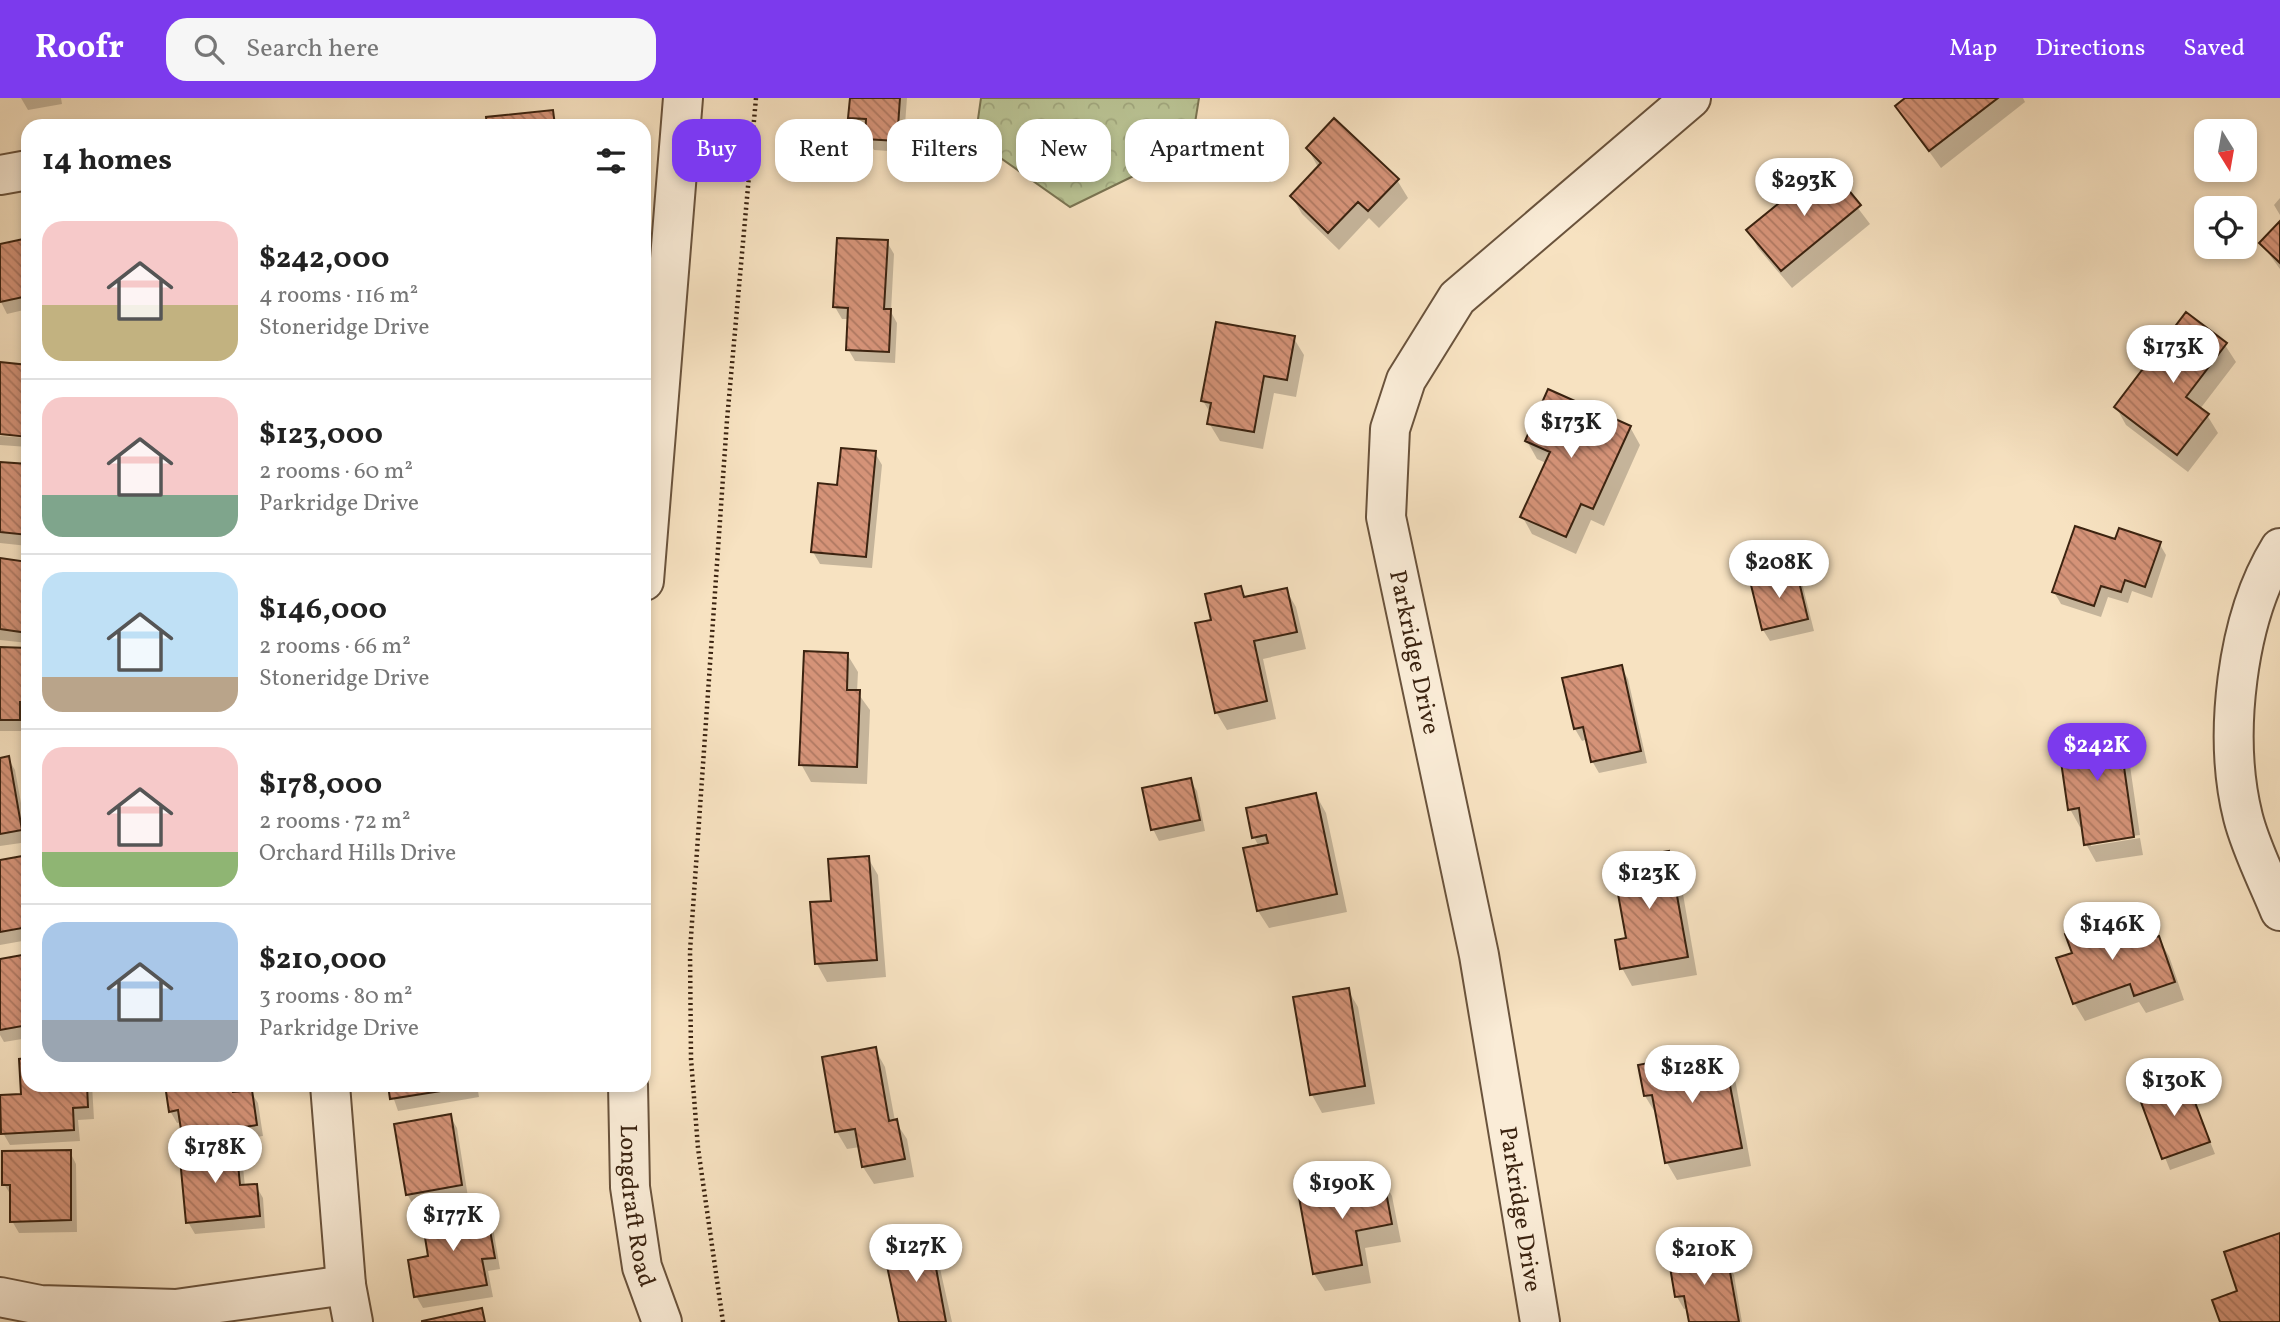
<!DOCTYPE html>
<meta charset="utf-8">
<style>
body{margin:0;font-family:Vollkorn,serif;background:#f6f6f6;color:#222;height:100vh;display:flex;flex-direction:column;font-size:26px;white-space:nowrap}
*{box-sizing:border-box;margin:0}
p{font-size:23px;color:#767676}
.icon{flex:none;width:38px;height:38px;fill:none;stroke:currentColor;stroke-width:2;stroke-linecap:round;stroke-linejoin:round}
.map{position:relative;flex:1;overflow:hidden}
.details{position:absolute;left:21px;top:21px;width:630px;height:973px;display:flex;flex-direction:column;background:#fff;border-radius:21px;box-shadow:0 4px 10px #0003}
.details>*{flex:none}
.hud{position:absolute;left:672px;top:21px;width:665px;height:63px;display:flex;gap:14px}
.needle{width:46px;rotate:169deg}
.tools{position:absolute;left:2194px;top:21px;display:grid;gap:14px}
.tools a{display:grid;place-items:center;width:63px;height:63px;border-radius:14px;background:#fff;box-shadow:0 4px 10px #0003;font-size:35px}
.price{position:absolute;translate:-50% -60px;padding:0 16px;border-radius:24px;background:#fff;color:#222;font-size:23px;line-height:46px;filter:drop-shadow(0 2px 4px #0008)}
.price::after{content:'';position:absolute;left:50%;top:42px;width:21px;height:16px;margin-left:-10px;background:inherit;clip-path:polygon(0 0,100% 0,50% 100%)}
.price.on{background:#7c3aed;color:#fff}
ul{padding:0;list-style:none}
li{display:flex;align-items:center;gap:21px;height:175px;padding:0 21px}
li+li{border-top:2px solid #e0e0e0}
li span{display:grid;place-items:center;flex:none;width:196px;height:140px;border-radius:21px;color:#555}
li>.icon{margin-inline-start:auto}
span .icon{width:84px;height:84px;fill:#fffc;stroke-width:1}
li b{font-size:30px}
h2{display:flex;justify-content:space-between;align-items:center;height:84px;padding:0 21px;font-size:30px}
.tag{padding:0 24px;border-radius:21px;background:#fff;box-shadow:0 4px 10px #0003;font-size:24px;line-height:63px}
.tag.on{background:#7c3aed;color:#fff}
header{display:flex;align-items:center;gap:42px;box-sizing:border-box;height:98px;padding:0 35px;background:#7c3aed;color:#fff}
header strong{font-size:33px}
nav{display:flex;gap:38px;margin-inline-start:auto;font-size:24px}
.search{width:490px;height:63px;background:#f6f6f6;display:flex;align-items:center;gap:18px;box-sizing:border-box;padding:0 24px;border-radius:21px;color:#767676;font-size:26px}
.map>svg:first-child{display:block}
</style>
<header>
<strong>Roofr</strong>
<div class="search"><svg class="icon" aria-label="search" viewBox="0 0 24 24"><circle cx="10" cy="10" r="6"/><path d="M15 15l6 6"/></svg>Search here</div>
<nav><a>Map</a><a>Directions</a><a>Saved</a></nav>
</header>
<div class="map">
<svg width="2280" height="1224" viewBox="0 0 2280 1224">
<defs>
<pattern id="forest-crowns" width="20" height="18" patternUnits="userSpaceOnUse" patternTransform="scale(1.75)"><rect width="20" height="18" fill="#bac495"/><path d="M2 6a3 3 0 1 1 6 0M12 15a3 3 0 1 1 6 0" fill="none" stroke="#a1a87f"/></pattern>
<pattern id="building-back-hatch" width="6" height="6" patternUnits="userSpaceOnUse" patternTransform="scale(1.75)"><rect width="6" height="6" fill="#d59378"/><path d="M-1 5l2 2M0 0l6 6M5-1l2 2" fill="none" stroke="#ae7861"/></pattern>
</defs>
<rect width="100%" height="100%" fill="#f7e2c1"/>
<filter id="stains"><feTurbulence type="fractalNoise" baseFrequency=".00286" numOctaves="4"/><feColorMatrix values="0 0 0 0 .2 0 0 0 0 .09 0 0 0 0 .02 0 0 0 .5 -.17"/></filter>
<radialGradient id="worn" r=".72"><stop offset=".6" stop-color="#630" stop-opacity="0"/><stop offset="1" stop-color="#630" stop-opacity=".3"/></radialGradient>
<path fill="url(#forest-crowns)" stroke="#7a7452" stroke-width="2" d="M981 0H1199L1191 50 1070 109 975 42Z"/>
<path fill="#0003" d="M21 0H61L62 6 28 12Z
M852 0H907L903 54 874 52 867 40V32L857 31 850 19Z
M1908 0H2023L2025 4 1941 70 1897 9Z
M552 14 559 28H489Z
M1308 51 1397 82 1408 100 1379 130 1369 120 1339 152 1302 116 1292 99 1318 69Z
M1826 68 1870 126 1792 190 1758 150 1748 132Z
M2280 100V117L2274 107Z
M2280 125V171L2261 145Z
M28 142V211L7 216 0 202V148Z
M887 144 894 156 891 214 897 225 895 265 855 263 848 251 849 221H842L835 209Z
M1293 239 1304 257 1296 299 1274 295 1263 351 1220 343 1209 325 1211 316 1203 303Z
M2225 247 2236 264 2200 311 2207 317 2218 335 2188 374 2126 327 2116 309Z
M1630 329 1640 347 1604 428 1591 422 1576 456 1532 436 1522 418 1546 365 1537 361 1527 343Z
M0 338 28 340V349L0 347Z
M875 355 882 367 872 470 820 466 813 454 839 389Z
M0 365 28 368V448L0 445Z
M2116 444 2159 445 2166 457 2152 500 2132 493 2128 505 2108 499 2101 519 2061 506 2054 494Z
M0 462 28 465V545L0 542Z
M1795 473 1802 485 1814 533 1770 543 1763 532Z
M1240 490 1246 500 1286 492 1296 509 1306 551 1263 561 1276 621 1227 632 1216 614Z
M0 551H28L26 633H0Z
M847 556 858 574 857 594 870 612 867 686 811 684 801 666Z
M1621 569 1628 581 1647 665 1599 675 1592 663 1588 641 1582 643 1575 631 1564 581Z
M2117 629 2127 647 2140 737 2091 744V748L2140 740 2143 757 2096 764 2086 746 2083 728 2080 729 2070 711Z
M8 660 15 672 28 744 0 748V662Z
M1190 682 1197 693 1205 733 1159 743 1153 731Z
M1316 697 1326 715 1347 814 1269 830 1258 813 1259 749 1254 739Z
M1668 755 1679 773 1697 877 1632 888 1622 870 1628 841Z
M28 759V842L0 847V763Z
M868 760 878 777 886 879 827 884 817 866 833 805Z
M2112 822 2122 839 2136 834 2143 846 2158 840 2169 858 2184 902 2146 915 2139 904 2085 923 2074 905V856Z
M28 858V940L4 944 0 937V862Z
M1348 892 1358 909 1375 1006 1322 1015 1312 997 1295 900Z
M875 951 885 969 895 1023 907 1041 914 1079 874 1086 863 1069 860 1049 847 1051 837 1034Z
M1722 953 1733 970 1751 1068 1677 1082 1667 1065 1656 1016 1645 998Z
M28 962V987H92L94 1021 78 1022 80 1043 10 1047 3 1035 23 998Z
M2185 980 2215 1056 2170 1072 2140 997Z
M167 987H236L237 995 251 994 258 1005 263 1038 209 1046 210 1049 235 1047 242 1059 245 1089 256 1088 263 1100 265 1130 195 1136 188 1124 191 1051 183 1037 182 1024 177 1025 170 1013Z
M389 987H477L479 999 398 1013Z
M450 1018 457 1030 468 1099 414 1108 407 1096Z
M70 1054 76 1066 77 1134 19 1135 12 1123V1099L4 1086Z
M1382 1080 1392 1098 1401 1144 1365 1150 1371 1185 1325 1193 1314 1176Z
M485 1112 492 1124 500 1171 488 1173 493 1199 423 1210 416 1198 430 1160Z
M930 1145 937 1157 952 1224H901Z
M1710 1152 1718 1167 1727 1165 1734 1177 1742 1224H1691L1688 1210 1684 1211 1677 1199 1670 1159Z"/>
<path fill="url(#building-back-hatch)" stroke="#3b2310" stroke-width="2" d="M850 0H900L897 43 865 41 866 21 848 20Z
M1905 0H1998L1929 53 1895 8Z
M553 12 555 28H487L486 19Z
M1334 20 1399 81 1368 113 1358 104 1328 135 1290 98 1321 65 1306 50Z
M1827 66 1861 107 1781 173 1746 132Z
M2280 123V165L2259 145Z
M28 140V198L0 204V146Z
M837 140 888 142 884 211H891L889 254 846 252 848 210 833 209Z
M2186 214 2227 245 2186 299 2209 316 2177 357 2114 309Z
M1216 224 1295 238 1287 282 1264 278 1254 334 1207 326 1211 305 1201 303Z
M0 264 28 267V339L0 336Z
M1548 291 1631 328 1593 411 1581 406 1566 439 1520 419 1550 354 1525 343Z
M841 350 876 353 866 459 811 454 818 385 837 387Z
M0 364 28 366V437L0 434Z
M2075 428 2115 441 2119 430 2161 444 2145 489 2125 482 2121 494 2101 488 2094 508 2052 494Z
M0 460 28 464V535L0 531Z
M1796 471 1808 521 1762 532 1750 483Z
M1241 488 1244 499 1287 490 1297 534 1254 543 1267 603 1215 615 1195 525 1211 522 1205 496Z
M0 549 28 550V604H20V622H0Z
M804 553 848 555 847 592H860L857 669 799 667Z
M1622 567 1641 653 1591 664 1583 629 1574 631 1562 580Z
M2118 627 2134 739 2084 747 2079 710 2068 712 2057 636Z
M9 658 22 732 0 736V660Z
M1191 680 1200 722 1151 732 1142 690Z
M1316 695 1337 796 1257 813 1243 750 1268 745 1266 737 1252 740 1246 710Z
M1669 753 1688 859 1620 871 1615 842 1626 840 1612 763Z
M28 757V829L0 834V762Z
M869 758 877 862 815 866 810 804 831 803 828 761Z
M2113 819 2119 838 2136 832 2141 844 2159 838 2175 884 2134 898 2130 886 2073 906 2056 860 2072 855 2065 836Z
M28 856V927L0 932V861Z
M1349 890 1365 988 1310 997 1293 899Z
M876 949 889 1023 897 1021 905 1061 862 1069 855 1031 835 1034 822 959Z
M1723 951 1742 1050 1665 1065 1652 997 1644 998 1638 967Z
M28 960V987H87L88 1009 73 1010 74 1032 1 1036 0 997 21 996 19 961Z
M2185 978 2210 1044 2162 1061 2138 996Z
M165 987H232L233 994 252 992 257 1027 182 1038 178 1012 169 1014Z
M388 987H473V988L390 1001Z
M451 1016 462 1087 406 1097 394 1026Z
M236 1045 240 1087 257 1086 260 1118 186 1125 179 1050Z
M71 1052V1122L10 1124V1087H2V1053Z
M1383 1078 1392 1126 1356 1133 1362 1167 1313 1176 1298 1094Z
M486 1110 495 1160 482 1161 487 1187 414 1199 408 1162 428 1158 422 1121Z
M2280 1135V1224H2220L2212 1202 2237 1193 2224 1154Z
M931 1143 946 1224H899L884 1154Z
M1711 1150 1714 1166 1728 1163 1739 1224H1689L1684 1198 1675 1199 1668 1157Z
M482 1210 485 1224H422V1223Z"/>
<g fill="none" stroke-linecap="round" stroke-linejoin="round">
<defs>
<g id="minor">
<path d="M0 77 28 72"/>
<path d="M2280 450C2236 521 2223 639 2243 719 2251 751 2268 783 2280 813"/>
<path d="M644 483 683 0"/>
<path d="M330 987 346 1187 353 1224"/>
<path id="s1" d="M628 987 630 1089 642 1169 662 1224"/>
<path d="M0 1199 40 1207 176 1211 346 1187"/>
<path d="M1540 1224 1479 857 1386 419 1390 331 1406 282 1457 200 1691 0"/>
</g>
</defs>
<use href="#minor" stroke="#6a533c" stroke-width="42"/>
<path stroke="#3b2310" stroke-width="4.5" stroke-dasharray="2 3.5" stroke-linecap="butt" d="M723 1224 698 1050 691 961 690 853 727 322 756 0"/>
<use href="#minor" stroke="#faecd7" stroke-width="38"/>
</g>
<g text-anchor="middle" stroke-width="6" stroke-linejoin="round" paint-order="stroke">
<g font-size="24" fill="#3b2310" stroke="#faecd7">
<text transform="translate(1415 554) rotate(78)" y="8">Parkridge Drive</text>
<text dy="8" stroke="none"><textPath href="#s1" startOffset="121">Longdraft Road</textPath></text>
<text transform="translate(1521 1111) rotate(81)" y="8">Parkridge Drive</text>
</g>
</g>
<rect width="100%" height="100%" filter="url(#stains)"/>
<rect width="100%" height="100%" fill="url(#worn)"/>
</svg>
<div class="tools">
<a><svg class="needle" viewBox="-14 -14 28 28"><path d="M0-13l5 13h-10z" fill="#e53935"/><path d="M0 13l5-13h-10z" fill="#767676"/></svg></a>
<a><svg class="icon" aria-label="locate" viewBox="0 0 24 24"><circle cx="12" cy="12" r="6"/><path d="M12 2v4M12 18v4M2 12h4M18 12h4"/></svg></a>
</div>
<b class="price" style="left:1804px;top:120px">$293K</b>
<b class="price" style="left:2173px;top:287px">$173K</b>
<b class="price" style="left:1571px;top:362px">$173K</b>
<b class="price" style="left:1779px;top:502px">$208K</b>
<b class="price on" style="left:2097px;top:685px">$242K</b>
<b class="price" style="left:1649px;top:813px">$123K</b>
<b class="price" style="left:2112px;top:864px">$146K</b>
<b class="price" style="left:1692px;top:1007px">$128K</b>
<b class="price" style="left:2174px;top:1020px">$130K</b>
<b class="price" style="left:215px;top:1087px">$178K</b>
<b class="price" style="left:1342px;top:1123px">$190K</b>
<b class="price" style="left:453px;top:1155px">$177K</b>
<b class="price" style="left:916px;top:1186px">$127K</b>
<b class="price" style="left:1704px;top:1189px">$210K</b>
<div class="hud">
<a class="tag on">Buy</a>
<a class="tag">Rent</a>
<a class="tag">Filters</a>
<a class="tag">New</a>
<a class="tag">Apartment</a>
</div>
<section class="details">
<h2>14 homes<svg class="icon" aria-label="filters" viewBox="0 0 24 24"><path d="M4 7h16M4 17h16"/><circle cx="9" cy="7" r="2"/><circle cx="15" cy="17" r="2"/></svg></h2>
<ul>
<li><span style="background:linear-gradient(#f6c9c9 60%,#c2b280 0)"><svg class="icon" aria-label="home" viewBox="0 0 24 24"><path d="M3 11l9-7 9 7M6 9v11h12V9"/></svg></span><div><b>$242,000</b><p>4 rooms · 116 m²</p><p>Stoneridge Drive</p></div></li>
<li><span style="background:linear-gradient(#f6c9c9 70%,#7fa58c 0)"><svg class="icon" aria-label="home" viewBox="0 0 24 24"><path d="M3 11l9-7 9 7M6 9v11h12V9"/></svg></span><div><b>$123,000</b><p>2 rooms · 60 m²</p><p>Parkridge Drive</p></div></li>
<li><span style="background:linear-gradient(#bfe0f5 75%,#b9a48a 0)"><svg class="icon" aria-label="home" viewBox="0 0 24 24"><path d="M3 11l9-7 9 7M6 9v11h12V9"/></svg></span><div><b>$146,000</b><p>2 rooms · 66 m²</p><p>Stoneridge Drive</p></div></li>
<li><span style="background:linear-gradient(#f6c9c9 75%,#8fb573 0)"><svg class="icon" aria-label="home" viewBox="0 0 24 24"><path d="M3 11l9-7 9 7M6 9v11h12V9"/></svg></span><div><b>$178,000</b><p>2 rooms · 72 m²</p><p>Orchard Hills Drive</p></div></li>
<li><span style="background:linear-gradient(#a9c7e8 70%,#9aa5b1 0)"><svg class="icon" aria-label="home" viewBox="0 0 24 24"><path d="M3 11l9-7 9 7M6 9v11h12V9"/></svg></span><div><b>$210,000</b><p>3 rooms · 80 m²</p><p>Parkridge Drive</p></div></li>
</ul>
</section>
</div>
